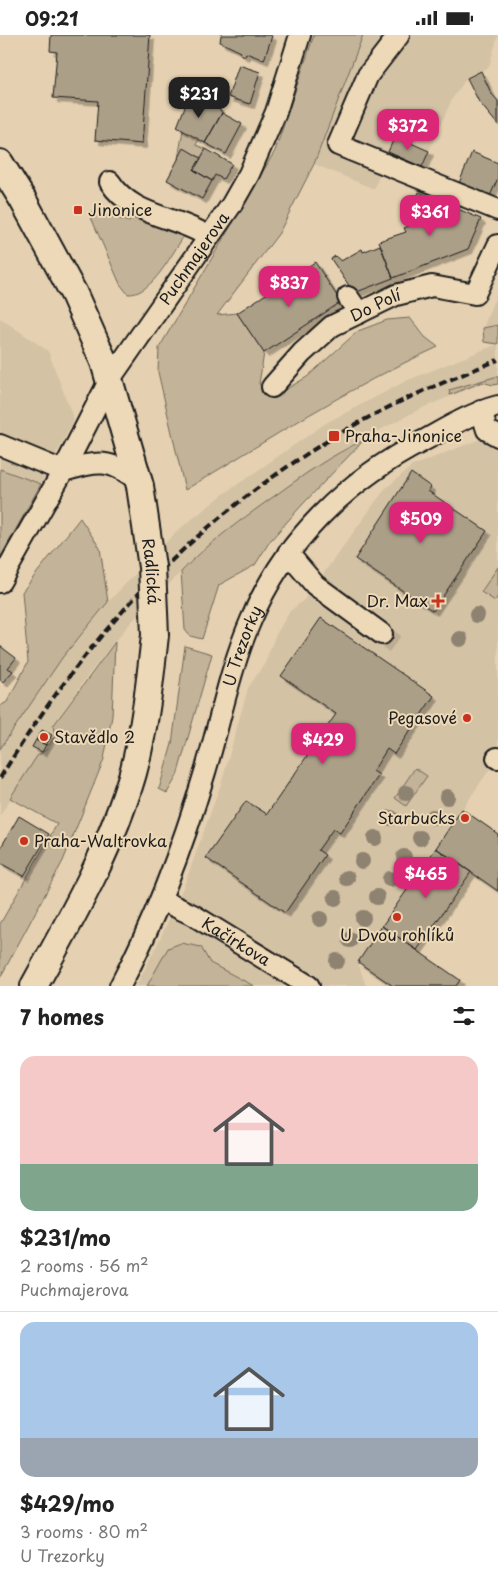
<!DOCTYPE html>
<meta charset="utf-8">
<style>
body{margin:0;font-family:"Playpen Sans",sans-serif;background:#f6f6f6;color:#222;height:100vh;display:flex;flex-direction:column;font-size:19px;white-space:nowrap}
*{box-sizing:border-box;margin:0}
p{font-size:16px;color:#767676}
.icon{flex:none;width:28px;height:28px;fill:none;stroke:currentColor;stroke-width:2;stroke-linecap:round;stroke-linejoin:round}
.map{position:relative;height:951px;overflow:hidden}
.drawer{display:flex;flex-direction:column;background:#fff;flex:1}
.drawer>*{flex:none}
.price{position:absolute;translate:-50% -42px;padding:0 11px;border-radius:10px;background:#db2777;color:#fff;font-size:16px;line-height:32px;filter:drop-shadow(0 1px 2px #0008)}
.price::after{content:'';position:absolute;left:50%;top:30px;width:15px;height:11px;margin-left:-8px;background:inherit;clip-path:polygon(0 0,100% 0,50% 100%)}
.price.current{background:#222;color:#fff}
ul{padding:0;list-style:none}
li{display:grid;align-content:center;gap:10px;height:265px;padding:0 20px}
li+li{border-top:1px solid #e0e0e0}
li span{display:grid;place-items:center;height:155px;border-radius:15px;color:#555}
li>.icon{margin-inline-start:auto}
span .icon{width:90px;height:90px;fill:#fffc;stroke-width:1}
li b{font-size:21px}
h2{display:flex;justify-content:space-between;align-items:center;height:60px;padding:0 20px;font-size:21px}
.status{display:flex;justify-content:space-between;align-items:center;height:35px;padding:0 25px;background:#fff;direction:ltr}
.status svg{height:14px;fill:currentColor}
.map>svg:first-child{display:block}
</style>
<div class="status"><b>09:21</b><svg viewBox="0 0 49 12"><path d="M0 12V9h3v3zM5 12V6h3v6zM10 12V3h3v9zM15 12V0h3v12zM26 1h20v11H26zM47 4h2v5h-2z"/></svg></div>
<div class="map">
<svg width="498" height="951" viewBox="0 0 498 951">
<defs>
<filter id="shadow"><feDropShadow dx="4.5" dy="4.5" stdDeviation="0" flood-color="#0004"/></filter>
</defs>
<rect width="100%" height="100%" fill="#e5d1b1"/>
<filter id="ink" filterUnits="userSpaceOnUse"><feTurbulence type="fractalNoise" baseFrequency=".02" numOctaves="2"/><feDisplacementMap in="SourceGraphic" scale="10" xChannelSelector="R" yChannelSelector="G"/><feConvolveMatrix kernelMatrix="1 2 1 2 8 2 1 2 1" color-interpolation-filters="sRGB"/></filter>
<g filter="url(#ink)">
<path fill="#d4c2a5" d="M363 0H498L489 32 467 43 452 64 422 132 388 118 374 154 314 129Z
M498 255V290L483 293Z
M0 283 48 316 74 385 41 449 0 434Z
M498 309V342L422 373 342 415 240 486 198 520 131 587 89 639 53 691 55 701 46 715 37 721 0 781V714L5 705 62 623 108 567 177 496 221 461 326 388 408 345Z
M498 397V722L358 927 366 951H136L160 904 185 848 222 746 248 653 265 628 275 601 290 576 304 565 385 454 412 431Z"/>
<path fill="#c3b398" stroke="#70685a" d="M314 0H363L314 129 279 198 217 280 237 278 264 318 259 349 271 363 307 342 358 296 387 285 410 283 425 302 438 312C349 352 268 405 185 455L158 337 159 313 275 116Z
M183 95 199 104 196 110 206 114 201 123 184 114 178 124Z
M93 176 129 187 136 180 186 198C173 216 152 261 128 259L120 249 89 178Z
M498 290V309L484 307 483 293Z
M498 341V349L493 350 482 347 450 360 449 355Z
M364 405 302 470 270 506 255 530 219 550 202 604 190 601 185 595 181 537C208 508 241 485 273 462 302 441 331 420 364 405Z
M0 434 41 449 0 523Z
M80 483 100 513 108 567 62 623 0 714V671L7 667 28 627 22 557Z
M498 532V561L495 566 481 557Z
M115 607 112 681 104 724 63 826 0 943V889L57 789 10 763 37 721 46 715 55 701 53 691Z
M185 611 212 619 177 741 167 758 159 754 172 709Z
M415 733 427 741 406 771 395 763Z
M181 908 201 912 210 928 254 951H147L168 913Z"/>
<path fill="#ac9f88" stroke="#1c1c1c" filter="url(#shadow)" d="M51 0H150L142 109 95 105 98 66 53 63 57 17 50 16Z
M221 0H270L272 1 264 25 246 18 245 21 240 19 241 17 220 7Z
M239 30 260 37 250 69 228 62Z
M481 36 491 58 498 66V90L479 67 467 43Z
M189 61 218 71 222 78 205 108 177 92Z
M222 78 242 89 226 119 205 108Z
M395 101 429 116 422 132 388 117Z
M184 113 201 123 194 135 212 146 202 164 167 145Z
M206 114 232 129 223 144 215 140 212 146 194 135Z
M472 117 498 128V143L490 161 459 148Z
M419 157 481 184 468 214 393 243 379 206 406 197 404 193 424 185 426 181 411 175Z
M380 210 393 243 354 258 331 224 335 221 341 226 362 214 363 217Z
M315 227 341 267 264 318 237 278Z
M411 438 431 452 428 456 487 496 433 576 355 524Z
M321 583 434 661 394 719 387 714 373 736 379 740 340 798 333 794 318 815 325 820 285 878 206 823 246 766 267 779 336 679 281 641Z
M0 611 16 623 8 633 13 636 3 647 0 645Z
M42 695 52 700 46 710 36 705Z
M36 705 46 710 42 717 32 712Z
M462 774 498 799V856L436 813Z
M19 781 49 799 24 841 0 828V814Z
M436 813 471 837 417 915 382 891Z
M382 891 460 945 456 951H393L358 927Z"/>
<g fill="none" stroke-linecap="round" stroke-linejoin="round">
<path stroke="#bdad93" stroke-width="20" stroke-dasharray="20 10" stroke-linecap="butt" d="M382 599 395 609"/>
<defs>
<g id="minor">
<path d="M399 0 368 40 338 110 498 175"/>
<path d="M110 147C132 182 178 181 209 202"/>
<path d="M348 262 359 278"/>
<path id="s1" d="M272 352 302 318 332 291 396 260 432 251 475 259 498 210"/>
<path d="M481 376 487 395 498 401"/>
<path d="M0 410 63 436"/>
<path d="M63 436C99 426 108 423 139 446"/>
<path d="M288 518 315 550 382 599"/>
<path id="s2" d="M0 547 63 436 110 344 232 169 249 139 276 77 300 0"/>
<path d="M497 723H498"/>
<path id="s3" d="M161 865 193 880 309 951"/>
<path id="s4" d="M120 951C156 883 183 811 205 737 220 687 230 633 251 585 284 506 347 445 423 406 447 393 471 378 498 371"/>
</g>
<path id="major" d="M0 128 23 165 74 259 104 327 140 451
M34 951C72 882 111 814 133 738 145 693 150 646 155 600"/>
</defs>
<use href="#minor" stroke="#1c1c1c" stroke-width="24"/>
<use href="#major" stroke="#1c1c1c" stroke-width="30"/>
<use href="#minor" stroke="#edd9b7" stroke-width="20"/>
<use href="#major" stroke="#edd9b7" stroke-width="26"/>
<path stroke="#1c1c1c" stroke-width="4" stroke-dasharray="8 4" stroke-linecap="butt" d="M0 743C88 600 189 489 334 402 386 370 442 348 498 325"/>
<defs>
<g id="major-bridge">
<path id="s5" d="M140 451 152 532 155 600"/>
</g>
</defs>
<use href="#major-bridge" stroke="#1c1c1c" stroke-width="30" stroke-linecap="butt"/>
<use href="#major-bridge" stroke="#edd9b7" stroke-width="26"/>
</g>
<g fill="#8e8270">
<circle cx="477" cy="580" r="8"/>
<circle cx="460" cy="604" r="8"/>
<circle cx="406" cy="758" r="8"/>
<circle cx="447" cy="762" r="8"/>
<circle cx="433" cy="782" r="8"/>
<circle cx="391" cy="783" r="8"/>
<circle cx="375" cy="803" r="8"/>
<circle cx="420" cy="803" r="8"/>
<circle cx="404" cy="822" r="8"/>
<circle cx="362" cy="826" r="8"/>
<circle cx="347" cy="843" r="8"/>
<circle cx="390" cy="844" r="8"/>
<circle cx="377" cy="862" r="8"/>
<circle cx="335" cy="863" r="8"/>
<circle cx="363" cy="883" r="8"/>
<circle cx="320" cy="884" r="8"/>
<circle cx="350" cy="905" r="8"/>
<circle cx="337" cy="926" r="8"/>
</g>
</g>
<g fill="#c8321e" stroke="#edd9b7" stroke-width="2">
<rect x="73" y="170" width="10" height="10" rx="2.5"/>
<rect x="328" y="395" width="12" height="12" rx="2.5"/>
<path d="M435.5 558.5h5v5h5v5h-5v5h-5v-5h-5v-5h5z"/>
<circle cx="467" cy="683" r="5"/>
<circle cx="44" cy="702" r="5"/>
<circle cx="465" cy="783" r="5"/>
<circle cx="24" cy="806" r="5"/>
<circle cx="397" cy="882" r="5"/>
</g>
<g text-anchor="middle" stroke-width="4" stroke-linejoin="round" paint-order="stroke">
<g font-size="16" fill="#1c1c1c" stroke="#edd9b7" text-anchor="start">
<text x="88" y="181">Jinonice</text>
<text x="345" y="407">Praha-Jinonice</text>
<text x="428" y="572" text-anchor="end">Dr. Max</text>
<text x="457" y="689" text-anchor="end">Pegasové</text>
<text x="54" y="708">Stavědlo 2</text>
<text x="455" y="789" text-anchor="end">Starbucks</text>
<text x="34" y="812">Praha-Waltrovka</text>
<text x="397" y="906" text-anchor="middle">U Dvou rohlíků</text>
</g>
<g font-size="16" fill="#1c1c1c" stroke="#edd9b7">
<text dy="6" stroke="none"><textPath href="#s2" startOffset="378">Puchmajerova</textPath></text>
<text dy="6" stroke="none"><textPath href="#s1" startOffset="134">Do Polí</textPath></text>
<text dy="6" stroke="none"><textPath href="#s5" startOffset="86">Radlická</textPath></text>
<text dy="6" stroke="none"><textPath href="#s4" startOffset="362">U Trezorky</textPath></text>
<text dy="6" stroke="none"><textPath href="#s3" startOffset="86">Kačírkova</textPath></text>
</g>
</g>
</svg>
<b class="price current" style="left:199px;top:84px">$231</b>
<b class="price" style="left:408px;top:116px">$372</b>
<b class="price" style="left:430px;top:202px">$361</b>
<b class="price" style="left:289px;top:273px">$837</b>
<b class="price" style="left:421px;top:509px">$509</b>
<b class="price" style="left:323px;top:730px">$429</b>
<b class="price" style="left:426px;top:864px">$465</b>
</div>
<section class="drawer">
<h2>7 homes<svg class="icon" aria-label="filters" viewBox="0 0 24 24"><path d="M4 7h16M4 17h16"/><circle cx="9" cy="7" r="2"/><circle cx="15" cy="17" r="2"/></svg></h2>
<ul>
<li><span style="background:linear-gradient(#f6c9c9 70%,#7fa58c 0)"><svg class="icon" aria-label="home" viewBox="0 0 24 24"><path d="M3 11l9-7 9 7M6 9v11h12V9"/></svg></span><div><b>$231/mo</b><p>2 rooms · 56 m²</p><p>Puchmajerova</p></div></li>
<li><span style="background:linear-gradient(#a9c7e8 75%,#9aa5b1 0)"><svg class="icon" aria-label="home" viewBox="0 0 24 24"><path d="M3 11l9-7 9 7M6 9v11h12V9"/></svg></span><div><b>$429/mo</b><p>3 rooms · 80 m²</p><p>U Trezorky</p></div></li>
</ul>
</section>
